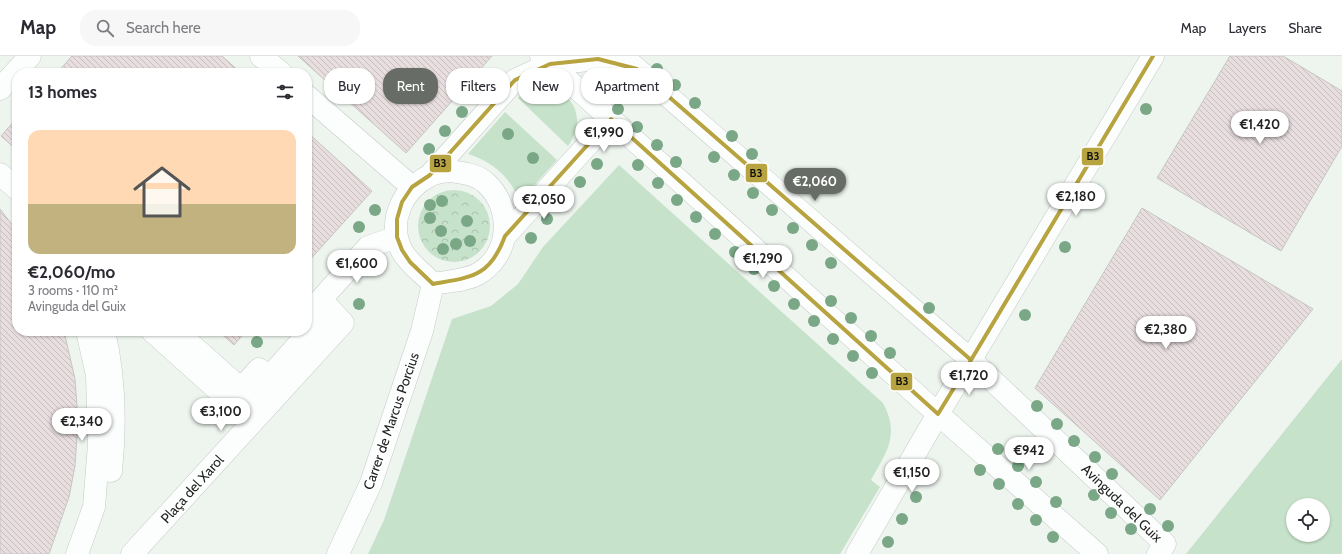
<!DOCTYPE html>
<meta charset="utf-8">
<style>
body{margin:0;font-family:Cabin,sans-serif;background:#f7f7f7;color:#2b2b33;height:100vh;display:flex;flex-direction:column;font-size:15px;white-space:nowrap}
*{box-sizing:border-box;margin:0}
p{font-size:13px;color:#7c7c81}
.icon{flex:none;width:22px;height:22px;fill:none;stroke:currentColor;stroke-width:2;stroke-linecap:round;stroke-linejoin:round}
.map{position:relative;flex:1;overflow:hidden}
.side{position:absolute;left:12px;top:12px;width:300px;height:268px;display:flex;flex-direction:column;background:#fff;border-radius:16px;box-shadow:0 1px 3px #0004}
.side>*{flex:none}
.guide{position:absolute;left:324px;top:12px;width:380px;height:36px;display:flex;gap:8px}
.fabs{position:absolute;left:1286px;top:442px;display:grid;gap:8px}
.fabs a{display:grid;place-items:center;width:44px;height:44px;border-radius:50%;background:#fff;box-shadow:0 1px 3px #0004;font-size:20px}
.price{position:absolute;translate:-50% -34px;padding:0 9px;border-radius:14px;background:#fff;color:#222;font-size:13px;line-height:26px;filter:drop-shadow(0 1px 2px #0008)}
.price::after{content:'';position:absolute;left:50%;top:24px;width:12px;height:9px;margin-left:-6px;background:inherit;clip-path:polygon(0 0,100% 0,50% 100%)}
.price.selected{background:#676c67;color:#fff}
ul{padding:0;list-style:none}
li{display:grid;align-content:center;gap:8px;height:212px;padding:0 16px}
li span{display:grid;place-items:center;height:124px;border-radius:12px;color:#555}
li>.icon{margin-inline-start:auto}
span .icon{width:72px;height:72px;fill:#fffc;stroke-width:1}
li b{font-size:17px}
h2{display:flex;justify-content:space-between;align-items:center;height:48px;padding:0 16px;font-size:17px}
.chip{padding:0 14px;border-radius:16px;background:#fff;box-shadow:0 1px 3px #0004;font-size:14px;line-height:36px}
.chip.selected{background:#676c67;color:#fff}
header{display:flex;align-items:center;gap:24px;box-sizing:border-box;height:56px;padding:0 20px;background:#fff;border-bottom:1px solid #e1e1e2}
header strong{font-size:19px}
nav{display:flex;gap:22px;margin-inline-start:auto;font-size:14px}
.search{width:280px;height:36px;background:#f7f7f7;display:flex;align-items:center;gap:10px;box-sizing:border-box;padding:0 14px;border-radius:16px;color:#7c7c81;font-size:15px}
.map>svg:first-child{display:block}
</style>
<header>
<strong>Map</strong>
<div class="search"><svg class="icon" aria-label="search" viewBox="0 0 24 24"><circle cx="10" cy="10" r="6"/><path d="M15 15l6 6"/></svg>Search here</div>
<nav><a>Map</a><a>Layers</a><a>Share</a></nav>
</header>
<div class="map">
<svg width="1342" height="498" viewBox="0 0 1342 498">
<defs>
<pattern id="park-crowns" width="20" height="18" patternUnits="userSpaceOnUse"><rect width="20" height="18" fill="#c6e2ca"/><path d="M2 6a3 3 0 1 1 6 0M12 15a3 3 0 1 1 6 0" fill="none" stroke="#aac2ad"/></pattern>
<pattern id="building-back-hatch" width="6" height="6" patternUnits="userSpaceOnUse"><rect width="6" height="6" fill="#e9dedf"/><path d="M-1 5l2 2M0 0l6 6M5-1l2 2" fill="none" stroke="#c7bebf"/></pattern>
</defs>
<rect width="100%" height="100%" fill="#eef5ef"/>
<path fill="#c6e2ca" fill-rule="evenodd" d="M542 31C575 35 587 63 568 90L518 42C525 35 532 32 542 31Z
M505 56 557 104 520 145C510 121 493 106 468 98Z
M619 109 883 347C900 379 887 395 871 424L880 431 840 498H368L384 464 452 263 491 250 518 228 543 191Z
M1342 303V498H1186ZM1293 449H1323V479H1293Z"/>
<path fill="url(#park-crowns)" d="M418 170a36 36 0 1 1 72 0a36 36 0 1 1-72 0Z"/>
<path fill="url(#building-back-hatch)" stroke="#c5c6c4" d="M72 0H222L241 17H57Z
M298 0H492L406 97Z
M1230 0H1283L1342 35V90L1281 195 1157 122Z
M17 62V94L1 80Z
M307 76 372 135 307 207Z
M1142 152 1313 253 1160 444 1035 332Z
M0 153 17 175V275H64L75 323 78 364 75 410 69 441 49 498H0Z
M218 275H246L234 289Z"/>
<g fill="none" stroke-linecap="round" stroke-linejoin="round">
<defs>
<path id="minor" d="M261 0 281 17
M541 0 938 358 1097 498
M622 0 971 304 1165 488 1158 498
M0 33 30 0
M307 40 412 131
M450 115C463 117 477 118 487 128 513 153 511 199 478 218 465 225 448 225 433 228 423 217 409 208 402 195 387 166 402 134 429 120 435 116 443 116 450 115Z
M0 118 17 133
M430 119 515 24 550 8 598 3 637 13
M505 180 611 63
M307 259 368 191 397 181
M104 275C115 322 116 367 111 415
M176 275 241 333 259 313
M77 498 94 451 99 388 97 319 87 275
M132 498 343 267 330 253 240 354 152 275
M338 498 371 427 422 275 433 228
M857 498 938 358 1153 0"/>
</defs>
<use href="#minor" stroke="#c5cac6" stroke-width="23"/>
<use href="#minor" stroke="#fcfefd" stroke-width="22"/>
<defs>
<path id="bus-1" d="M598 3 637 13 971 304 938 358 611 63 505 180C490 221 472 221 433 228L410 206 402 194 397 181V163L402 146 412 131 430 119 515 24 550 8Z
M971 304 1153 0"/>
</defs>
<use href="#bus-1" stroke="#fff" stroke-width="7"/>
<use href="#bus-1" stroke="#b7a440" stroke-width="4"/>
</g>
<g fill="#7aa786">
<circle cx="657" cy="13" r="6"/>
<circle cx="675" cy="29" r="6"/>
<circle cx="479" cy="37" r="6"/>
<circle cx="695" cy="47" r="6"/>
<circle cx="618" cy="53" r="6"/>
<circle cx="1146" cy="53" r="6"/>
<circle cx="462" cy="56" r="6"/>
<circle cx="637" cy="71" r="6"/>
<circle cx="445" cy="75" r="6"/>
<circle cx="508" cy="78" r="6"/>
<circle cx="732" cy="80" r="6"/>
<circle cx="657" cy="89" r="6"/>
<circle cx="429" cy="93" r="6"/>
<circle cx="752" cy="98" r="6"/>
<circle cx="714" cy="101" r="6"/>
<circle cx="533" cy="102" r="6"/>
<circle cx="676" cy="106" r="6"/>
<circle cx="597" cy="108" r="6"/>
<circle cx="638" cy="109" r="6"/>
<circle cx="734" cy="119" r="6"/>
<circle cx="580" cy="126" r="6"/>
<circle cx="658" cy="127" r="6"/>
<circle cx="1096" cy="134" r="6"/>
<circle cx="753" cy="137" r="6"/>
<circle cx="677" cy="144" r="6"/>
<circle cx="442" cy="145" r="6"/>
<circle cx="563" cy="146" r="6"/>
<circle cx="430" cy="149" r="6"/>
<circle cx="375" cy="154" r="6"/>
<circle cx="772" cy="154" r="6"/>
<circle cx="696" cy="161" r="6"/>
<circle cx="430" cy="162" r="6"/>
<circle cx="547" cy="163" r="6"/>
<circle cx="467" cy="165" r="6"/>
<circle cx="359" cy="171" r="6"/>
<circle cx="793" cy="172" r="6"/>
<circle cx="441" cy="175" r="6"/>
<circle cx="715" cy="178" r="6"/>
<circle cx="531" cy="182" r="6"/>
<circle cx="470" cy="185" r="6"/>
<circle cx="456" cy="188" r="6"/>
<circle cx="812" cy="189" r="6"/>
<circle cx="1065" cy="191" r="6"/>
<circle cx="443" cy="193" r="6"/>
<circle cx="735" cy="196" r="6"/>
<circle cx="831" cy="207" r="6"/>
<circle cx="754" cy="213" r="6"/>
<circle cx="774" cy="230" r="6"/>
<circle cx="831" cy="245" r="6"/>
<circle cx="359" cy="248" r="6"/>
<circle cx="794" cy="248" r="6"/>
<circle cx="929" cy="252" r="6"/>
<circle cx="1025" cy="259" r="6"/>
<circle cx="851" cy="262" r="6"/>
<circle cx="814" cy="265" r="6"/>
<circle cx="871" cy="280" r="6"/>
<circle cx="833" cy="283" r="6"/>
<circle cx="257" cy="286" r="6"/>
<circle cx="890" cy="297" r="6"/>
<circle cx="853" cy="300" r="6"/>
<circle cx="872" cy="317" r="6"/>
<circle cx="1037" cy="350" r="6"/>
<circle cx="1057" cy="368" r="6"/>
<circle cx="1074" cy="385" r="6"/>
<circle cx="998" cy="393" r="6"/>
<circle cx="1095" cy="401" r="6"/>
<circle cx="1018" cy="410" r="6"/>
<circle cx="980" cy="414" r="6"/>
<circle cx="929" cy="417" r="6"/>
<circle cx="1112" cy="418" r="6"/>
<circle cx="1036" cy="426" r="6"/>
<circle cx="999" cy="428" r="6"/>
<circle cx="1094" cy="439" r="6"/>
<circle cx="916" cy="441" r="6"/>
<circle cx="1056" cy="446" r="6"/>
<circle cx="1018" cy="448" r="6"/>
<circle cx="1150" cy="453" r="6"/>
<circle cx="1111" cy="457" r="6"/>
<circle cx="902" cy="463" r="6"/>
<circle cx="1036" cy="464" r="6"/>
<circle cx="1168" cy="470" r="6"/>
<circle cx="1131" cy="473" r="6"/>
<circle cx="1053" cy="481" r="6"/>
<circle cx="888" cy="486" r="6"/>
</g>
<g text-anchor="middle" stroke-width="3" stroke-linejoin="round" paint-order="stroke">
<g font-size="14" fill="#1e221e" stroke="#fff">
<text transform="translate(391 365) rotate(-71)" y="5">Carrer de Marcus Porcius</text>
<text transform="translate(192 433) rotate(-48)" y="5">Plaça del Xarol</text>
<text transform="translate(1122 447) rotate(44)" y="5">Avinguda del Guix</text>
</g>
</g>
<g stroke="#fff" stroke-width="1.5">
<rect x="1081" y="91" width="23" height="19" rx="4" fill="#b7a440"/>
<rect x="429" y="98" width="23" height="19" rx="4" fill="#b7a440"/>
<rect x="745" y="107" width="23" height="20" rx="4" fill="#b7a440"/>
<rect x="890" y="316" width="23" height="19" rx="4" fill="#b7a440"/>
</g>
<g font-size="11" text-anchor="middle" font-weight="bold" fill="#111">
<text x="1093" y="104">B3</text>
<text x="440" y="111">B3</text>
<text x="756" y="121">B3</text>
<text x="902" y="329">B3</text>
</g>
</svg>
<div class="fabs">
<a><svg class="icon" aria-label="locate" viewBox="0 0 24 24"><circle cx="12" cy="12" r="6"/><path d="M12 2v4M12 18v4M2 12h4M18 12h4"/></svg></a>
</div>
<b class="price" style="left:1260px;top:89px">€1,420</b>
<b class="price" style="left:604px;top:97px">€1,990</b>
<b class="price selected" style="left:815px;top:146px">€2,060</b>
<b class="price" style="left:1076px;top:161px">€2,180</b>
<b class="price" style="left:544px;top:164px">€2,050</b>
<b class="price" style="left:763px;top:223px">€1,290</b>
<b class="price" style="left:357px;top:228px">€1,600</b>
<b class="price" style="left:1166px;top:294px">€2,380</b>
<b class="price" style="left:969px;top:340px">€1,720</b>
<b class="price" style="left:221px;top:376px">€3,100</b>
<b class="price" style="left:82px;top:386px">€2,340</b>
<b class="price" style="left:1029px;top:415px">€942</b>
<b class="price" style="left:912px;top:437px">€1,150</b>
<div class="guide">
<a class="chip">Buy</a>
<a class="chip selected">Rent</a>
<a class="chip">Filters</a>
<a class="chip">New</a>
<a class="chip">Apartment</a>
</div>
<section class="side">
<h2>13 homes<svg class="icon" aria-label="filters" viewBox="0 0 24 24"><path d="M4 7h16M4 17h16"/><circle cx="9" cy="7" r="2"/><circle cx="15" cy="17" r="2"/></svg></h2>
<ul>
<li><span style="background:linear-gradient(#ffd9b3 60%,#c2b280 0)"><svg class="icon" aria-label="home" viewBox="0 0 24 24"><path d="M3 11l9-7 9 7M6 9v11h12V9"/></svg></span><div><b>€2,060/mo</b><p>3 rooms · 110 m²</p><p>Avinguda del Guix</p></div></li>
</ul>
</section>
</div>
